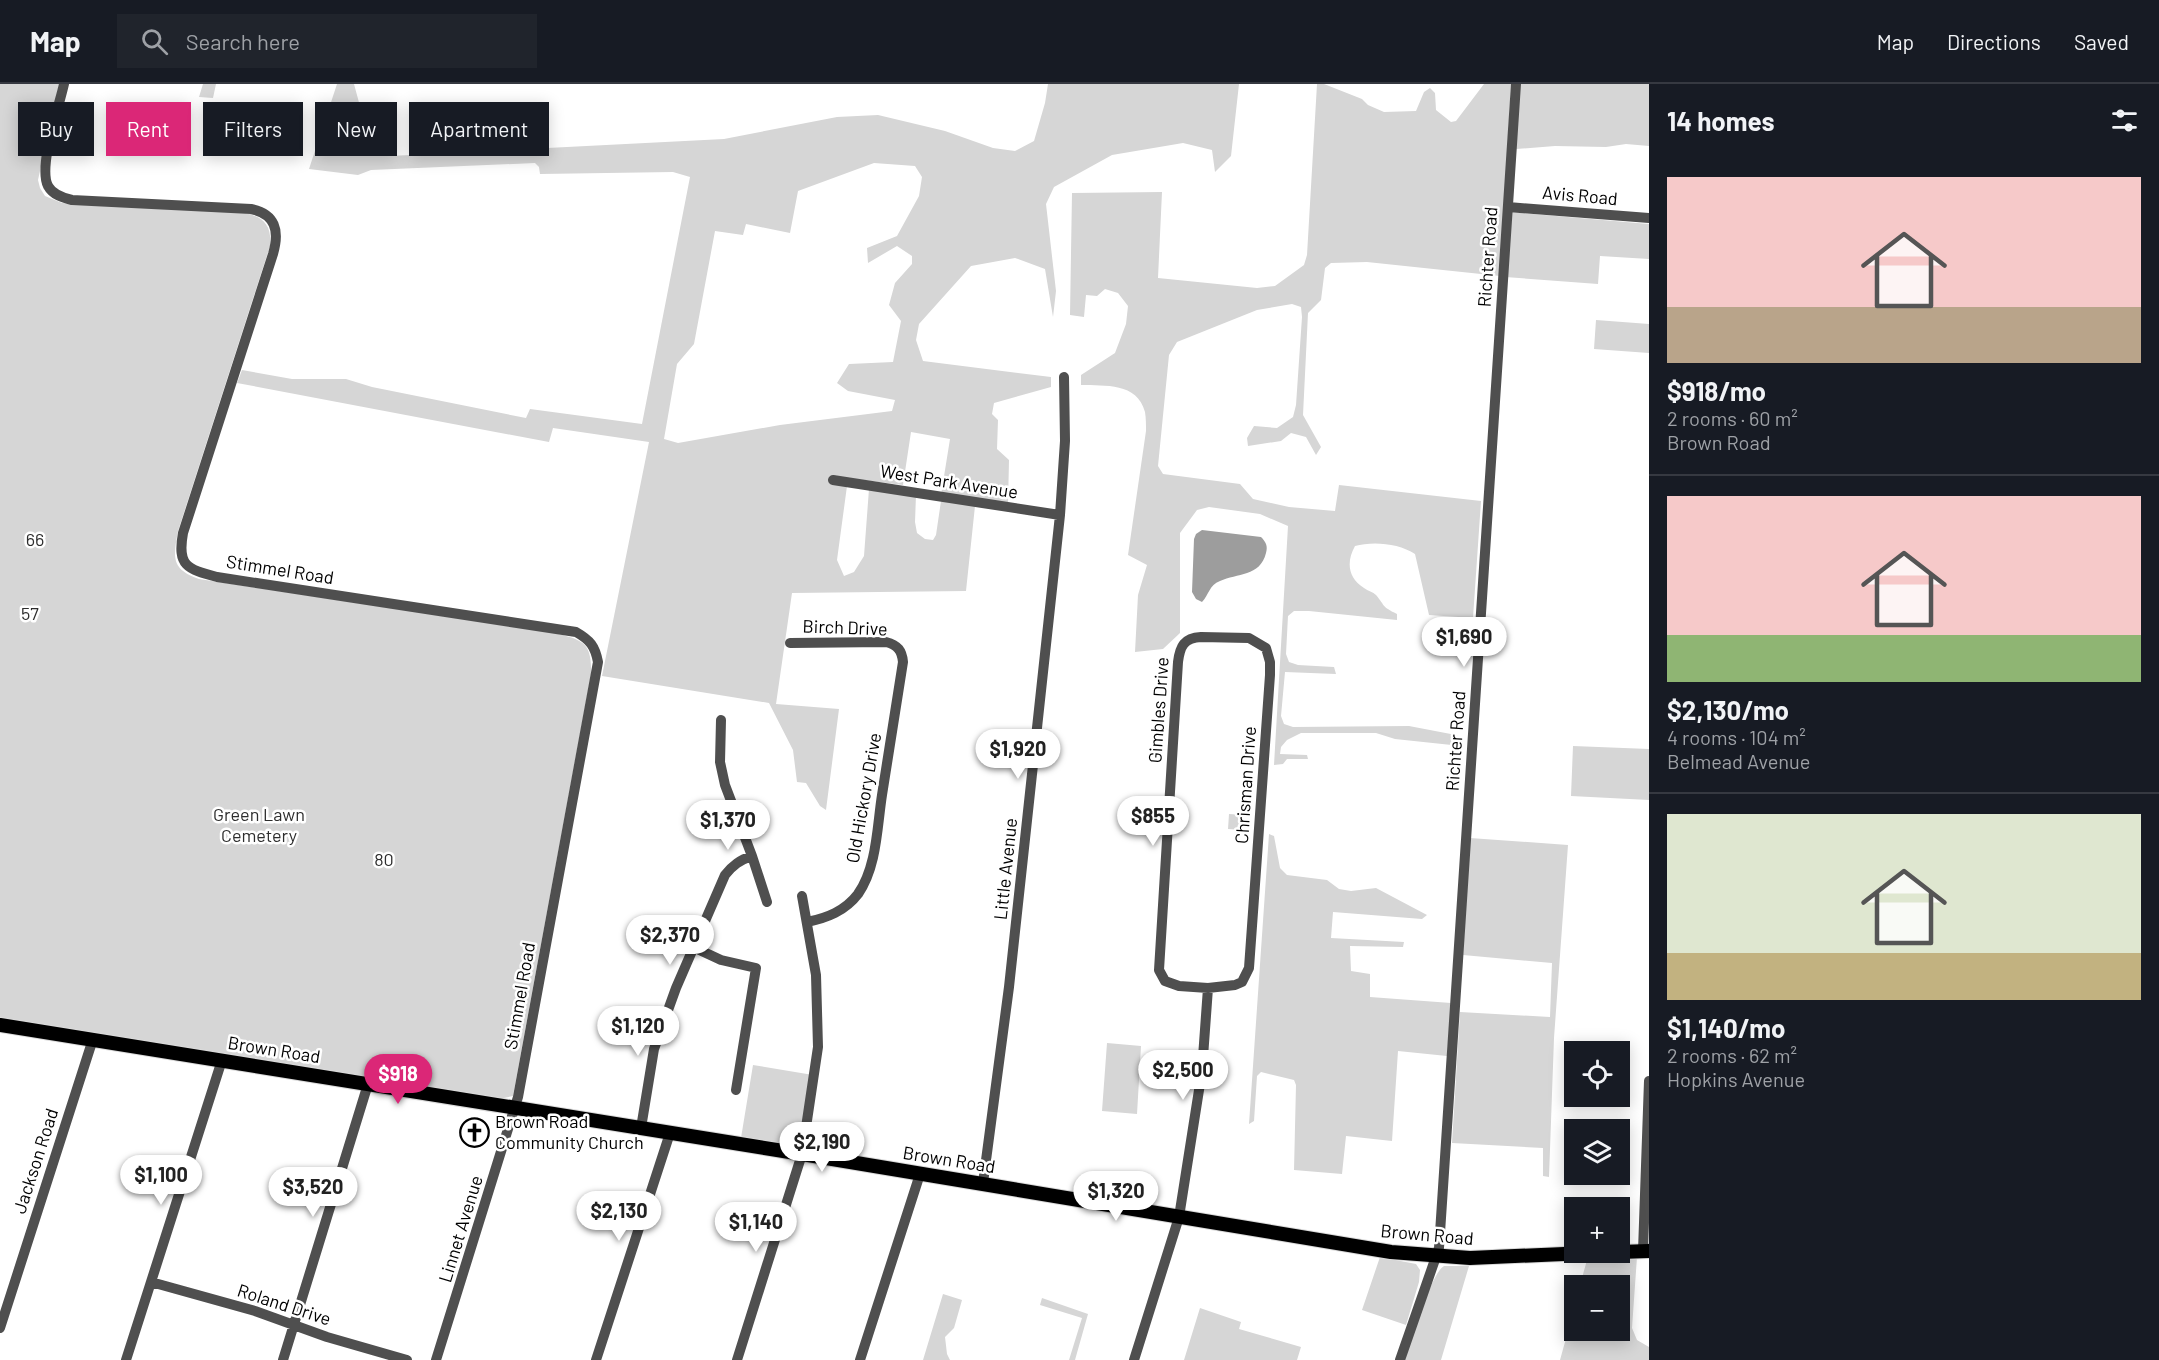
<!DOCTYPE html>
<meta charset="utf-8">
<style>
body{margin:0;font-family:Barlow,sans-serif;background:#20242c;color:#f1f3f6;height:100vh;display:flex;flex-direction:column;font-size:22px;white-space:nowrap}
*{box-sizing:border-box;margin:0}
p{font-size:20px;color:#9ea1a6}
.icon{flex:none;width:33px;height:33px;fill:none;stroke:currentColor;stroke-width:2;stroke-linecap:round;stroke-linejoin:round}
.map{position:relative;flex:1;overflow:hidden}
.panel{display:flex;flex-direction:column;background:#171b24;width:510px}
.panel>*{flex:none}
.banner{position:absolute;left:18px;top:18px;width:570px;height:54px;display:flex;gap:12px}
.controls{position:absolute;left:1564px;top:957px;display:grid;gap:12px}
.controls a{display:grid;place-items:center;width:66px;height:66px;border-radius:0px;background:#171b24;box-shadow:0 3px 15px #0003;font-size:30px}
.price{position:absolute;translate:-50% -51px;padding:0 14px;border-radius:21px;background:#fff;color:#222;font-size:20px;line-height:39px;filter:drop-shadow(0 2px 3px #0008)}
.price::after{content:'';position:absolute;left:50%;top:36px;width:18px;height:14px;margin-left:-9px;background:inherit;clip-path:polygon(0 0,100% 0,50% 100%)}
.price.on{background:#db2777;color:#fff}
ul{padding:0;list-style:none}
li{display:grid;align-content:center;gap:12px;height:318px;padding:0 18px}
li+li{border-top:2px solid #363941}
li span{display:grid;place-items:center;height:186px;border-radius:0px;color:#555}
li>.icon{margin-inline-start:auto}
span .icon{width:108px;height:108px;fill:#fffc;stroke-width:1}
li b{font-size:26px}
h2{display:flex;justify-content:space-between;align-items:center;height:72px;padding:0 18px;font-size:26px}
.chip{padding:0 21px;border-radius:0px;background:#171b24;box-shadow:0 3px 15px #0003;font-size:21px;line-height:54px}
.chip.on{background:#db2777;color:#fff}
header{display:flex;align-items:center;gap:36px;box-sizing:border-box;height:84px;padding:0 30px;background:#171b24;border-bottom:2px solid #363941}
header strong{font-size:28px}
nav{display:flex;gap:33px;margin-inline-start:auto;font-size:21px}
.search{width:420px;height:54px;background:#20242c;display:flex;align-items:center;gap:15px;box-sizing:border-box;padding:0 21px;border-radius:0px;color:#9ea1a6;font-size:22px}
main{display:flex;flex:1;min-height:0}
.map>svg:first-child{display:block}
</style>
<header>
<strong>Map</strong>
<div class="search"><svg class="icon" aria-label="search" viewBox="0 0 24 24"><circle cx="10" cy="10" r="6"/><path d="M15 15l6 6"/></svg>Search here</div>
<nav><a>Map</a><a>Directions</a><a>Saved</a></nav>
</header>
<main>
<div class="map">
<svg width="1649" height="1276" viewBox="0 0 1649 1276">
<rect width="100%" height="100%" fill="#fff"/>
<path fill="#d6d6d6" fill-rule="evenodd" d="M0 0H59L38 96 40 104 45 112 62 119 245 129C264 133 272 142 270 162L178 447C173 474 171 485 199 495L554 549C583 556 592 558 591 590L513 1012 499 1015 0 936Z
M203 0H216L213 14 199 13Z
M337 0H354L371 63 377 69 390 72 724 55 837 33 878 31 945 47 993 64 1015 67 1034 57 1045 19 1048 0H1239L1231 72 1215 88 1212 66 1183 59 1112 71 1054 103 1046 120 1056 207 1053 233 1045 185 1015 174 971 182 919 240 916 256 923 277 1051 293V303L994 319 992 330 998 336 997 365 1009 376 1008 421 941 411 950 355 911 348 903 401 830 392 829 399 847 402 837 476 844 492 854 488 864 472 869 405 916 411 915 438 917 449 925 455 933 456 936 451 941 417 975 422 966 507 792 509 776 620 839 625 826 726 820 722 806 699 797 698 793 666 769 619 602 592 649 358 553 344 549 358 237 299 242 286 292 295H346L372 303 526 334 530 325 642 340 690 93 673 88 540 90 539 83 535 79 371 86 358 91 309 85ZM874 79 915 82 922 93 919 112 897 152 867 164 868 179 897 162 912 172V180L895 199 889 221 901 237 893 278 849 280 837 299 848 307 895 316 892 327 780 341 678 359 664 355 677 280 694 260 715 147 743 151 746 140 790 149 798 107Z
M1317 0H1324L1362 15 1368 21 1384 28 1416 27 1424 8 1430 4 1435 9 1436 26 1451 38 1456 37 1484 0H1511L1500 192 1367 178 1331 179 1325 184 1321 216 1308 229 1303 331 1321 363 1316 371 1306 353 1291 349 1281 357 1248 362 1247 354 1254 342 1277 344 1293 333 1296 321 1302 233 1301 223 1292 220 1257 226 1177 258 1169 271 1158 382 1163 390 1240 400 1253 415 1289 423 1335 427 1339 401 1481 417 1473 534 1429 531 1415 470C1399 459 1372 457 1355 462 1346 478 1348 494 1364 504 1368 507 1373 508 1376 511 1386 523 1381 522 1397 530V536L1309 527H1294L1288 532 1286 570 1289 578 1298 581 1334 583 1336 590 1285 588 1281 632 1284 640 1293 643 1409 642 1456 651 1461 654V662L1395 655 1376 649H1301L1287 656 1281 663 1280 670 1307 671 1308 675H1287L1283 680 1274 681 1288 442 1260 430 1209 423 1197 426 1180 449V549L1163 565 1135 568 1138 511 1147 481 1128 471 1146 347C1146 341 1146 334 1145 328 1137 298 1105 302 1081 301V291L1115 269 1126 240 1128 222 1118 209 1105 205 1097 212 1086 211 1084 233 1070 231 1072 109 1162 108 1158 194 1257 204 1275 202 1304 181 1307 171Z
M1520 0H1649V62L1626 60 1606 63 1555 62 1516 65Z
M1510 128 1649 140V175L1600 172 1598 200 1505 193Z
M1596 236 1649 240V269L1594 265Z
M1573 662 1649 665V716L1571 712Z
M1229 730 1244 731 1243 746 1228 745Z
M1269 750 1274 752 1280 784 1287 791 1327 796 1339 805 1351 807 1376 804 1427 831 1422 835 1333 828 1331 854 1404 858 1403 863 1350 862 1351 887 1370 890V913L1451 919 1447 972 1398 967 1392 1057 1346 1052 1342 1090 1294 1086 1296 1001 1294 996 1261 988 1257 992 1254 1037 1249 1040Z
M1470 754 1568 761 1554 954 1549 1093 1543 1092V1064L1452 1059 1460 928 1550 933 1552 879 1463 871Z
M1107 959 1141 962 1137 1030 1102 1027Z
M753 981 813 991 801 1068 740 1060Z
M1380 1173 1416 1180 1420 1186 1419 1198 1406 1241 1362 1226Z
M1637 1173 1632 1244 1637 1256 1649 1263V1276H1560L1575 1222V1246H1620V1202L1580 1201 1587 1176Z
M1444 1182H1469L1441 1276H1405C1411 1258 1431 1189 1444 1182Z
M943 1210 962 1216 954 1244 945 1253 947 1270 950 1276H923Z
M1042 1214 1088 1230 1075 1276H1069L1082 1234 1040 1221Z
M1200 1224 1241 1238 1239 1245 1301 1263 1297 1276H1184Z"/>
<path fill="#9d9d9d" d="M1202 446 1261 453C1266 458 1268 462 1266 469 1260 493 1237 489 1220 497 1209 501 1209 511 1202 518L1196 515 1192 508 1194 455 1196 450Z"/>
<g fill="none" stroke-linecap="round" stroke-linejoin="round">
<defs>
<path id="major" d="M0 941 802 1070 1391 1168 1470 1174 1610 1168
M1620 1168 1649 1167"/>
</defs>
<use href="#major" stroke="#dbdbdb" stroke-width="16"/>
<path stroke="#4f4f4f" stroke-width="10" d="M64 0C59 23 38 82 48 102 53 111 63 114 72 116L251 125C275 130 280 146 273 170L183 449C177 482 187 485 217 493L576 548C590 556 595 562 598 578L518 1013 436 1276
M1508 123 1649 134
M833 396 1060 431
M1201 553 1249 554 1266 564 1270 578V591L1249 884 1242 898 1235 901 1208 904 1179 902 1165 897 1159 886 1178 578C1180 562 1184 554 1201 553Z
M790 559 886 558C898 561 902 567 903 578 896 623 889 667 882 711 877 743 877 783 858 810 845 827 827 834 807 838
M721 636 720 678 725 701 752 772 767 818
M693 863 721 876 756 884 736 1006
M641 1044 654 965 676 904 725 791C733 781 740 776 752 772
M983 1099 1009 903 1060 431 1065 357 1064 293
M1643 1167 1649 997
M151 1198 255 1227 327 1253 407 1276
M0 1244 93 955
M126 1276 222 976
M283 1276 368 1000
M596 1276 670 1049
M737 1276 802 1070 818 963 816 891 802 812
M860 1276 920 1090
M1134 1276 1179 1133 1202 987 1208 904
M1400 1276 1439 1164 1516 0"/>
<use href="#major" stroke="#000" stroke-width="14"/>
</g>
<defs>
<symbol id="church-ring" viewBox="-11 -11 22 22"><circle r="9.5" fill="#fff" stroke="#000" stroke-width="1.5"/><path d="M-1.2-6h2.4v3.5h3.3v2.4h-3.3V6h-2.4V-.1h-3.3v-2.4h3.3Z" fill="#000"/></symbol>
</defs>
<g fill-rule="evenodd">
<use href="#church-ring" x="458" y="1032" width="33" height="33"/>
</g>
<g text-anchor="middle" stroke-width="5" stroke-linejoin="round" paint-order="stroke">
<g font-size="18" fill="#000" stroke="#fff">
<text transform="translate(1580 112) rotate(5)" y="6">Avis Road</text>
<text transform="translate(1488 173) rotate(-86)" y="6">Richter Road</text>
<text transform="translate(949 398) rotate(9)" y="6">West Park Avenue</text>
<text transform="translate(280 486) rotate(9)" y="6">Stimmel Road</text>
<text transform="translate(845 544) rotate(2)" y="6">Birch Drive</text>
<text transform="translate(1159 626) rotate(-86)" y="6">Gimbles Drive</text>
<text transform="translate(1456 657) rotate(-86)" y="6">Richter Road</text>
<text transform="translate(1246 701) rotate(-86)" y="6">Chrisman Drive</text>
<text transform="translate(864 714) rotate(-80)" y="6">Old Hickory Drive</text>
<text transform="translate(1006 785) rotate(-84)" y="6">Little Avenue</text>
<text transform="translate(520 912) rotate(-80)" y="6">Stimmel Road</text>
<text transform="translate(274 966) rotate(9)" y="6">Brown Road</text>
<text transform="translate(949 1076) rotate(9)" y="6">Brown Road</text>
<text transform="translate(36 1077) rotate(-72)" y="6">Jackson Road</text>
<text transform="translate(461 1145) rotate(-73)" y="6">Linnet Avenue</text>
<text transform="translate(1427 1151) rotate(5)" y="6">Brown Road</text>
<text transform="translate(284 1221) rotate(18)" y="6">Roland Drive</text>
</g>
<g font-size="18" fill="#2d2d2d" stroke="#fff">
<text x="35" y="462">66</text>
<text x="30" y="536">57</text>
<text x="259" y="737">Green Lawn<tspan x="259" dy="21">Cemetery</tspan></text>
<text x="384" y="782">80</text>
</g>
<g font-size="18" fill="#000" stroke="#fff" text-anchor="start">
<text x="495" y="1044">Brown Road<tspan x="495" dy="21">Community Church</tspan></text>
</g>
</g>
</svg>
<div class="controls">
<a><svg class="icon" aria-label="locate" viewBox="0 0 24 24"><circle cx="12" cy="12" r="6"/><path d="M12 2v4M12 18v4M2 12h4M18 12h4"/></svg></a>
<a><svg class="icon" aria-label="layers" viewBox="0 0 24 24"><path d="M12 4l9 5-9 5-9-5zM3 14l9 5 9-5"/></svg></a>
<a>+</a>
<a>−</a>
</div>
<b class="price" style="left:1464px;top:584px">$1,690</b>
<b class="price" style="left:1018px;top:696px">$1,920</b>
<b class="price" style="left:1153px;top:763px">$855</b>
<b class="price" style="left:728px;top:767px">$1,370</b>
<b class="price" style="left:670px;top:882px">$2,370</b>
<b class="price" style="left:638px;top:973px">$1,120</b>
<b class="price" style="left:1183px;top:1017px">$2,500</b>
<b class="price on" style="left:398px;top:1021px">$918</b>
<b class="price" style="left:822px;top:1089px">$2,190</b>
<b class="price" style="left:161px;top:1122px">$1,100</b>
<b class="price" style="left:313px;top:1134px">$3,520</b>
<b class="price" style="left:1116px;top:1138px">$1,320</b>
<b class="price" style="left:619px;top:1158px">$2,130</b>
<b class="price" style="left:756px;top:1169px">$1,140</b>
<div class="banner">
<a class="chip">Buy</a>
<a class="chip on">Rent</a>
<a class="chip">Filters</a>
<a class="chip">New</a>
<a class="chip">Apartment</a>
</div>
</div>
<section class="panel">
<h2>14 homes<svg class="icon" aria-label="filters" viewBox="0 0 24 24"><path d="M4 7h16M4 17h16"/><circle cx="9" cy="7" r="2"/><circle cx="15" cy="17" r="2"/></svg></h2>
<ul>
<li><span style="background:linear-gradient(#f6c9c9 70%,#b9a48a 0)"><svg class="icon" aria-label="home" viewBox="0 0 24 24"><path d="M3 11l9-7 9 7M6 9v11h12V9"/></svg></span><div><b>$918/mo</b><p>2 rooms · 60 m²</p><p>Brown Road</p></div></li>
<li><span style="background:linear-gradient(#f6c9c9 75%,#8fb573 0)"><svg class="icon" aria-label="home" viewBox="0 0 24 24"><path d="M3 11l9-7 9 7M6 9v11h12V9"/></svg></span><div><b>$2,130/mo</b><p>4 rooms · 104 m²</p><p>Belmead Avenue</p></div></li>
<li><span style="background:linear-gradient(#dfe7d0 75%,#c2b280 0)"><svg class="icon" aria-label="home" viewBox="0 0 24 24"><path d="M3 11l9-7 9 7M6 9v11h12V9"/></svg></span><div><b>$1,140/mo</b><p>2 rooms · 62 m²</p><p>Hopkins Avenue</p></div></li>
</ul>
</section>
</main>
